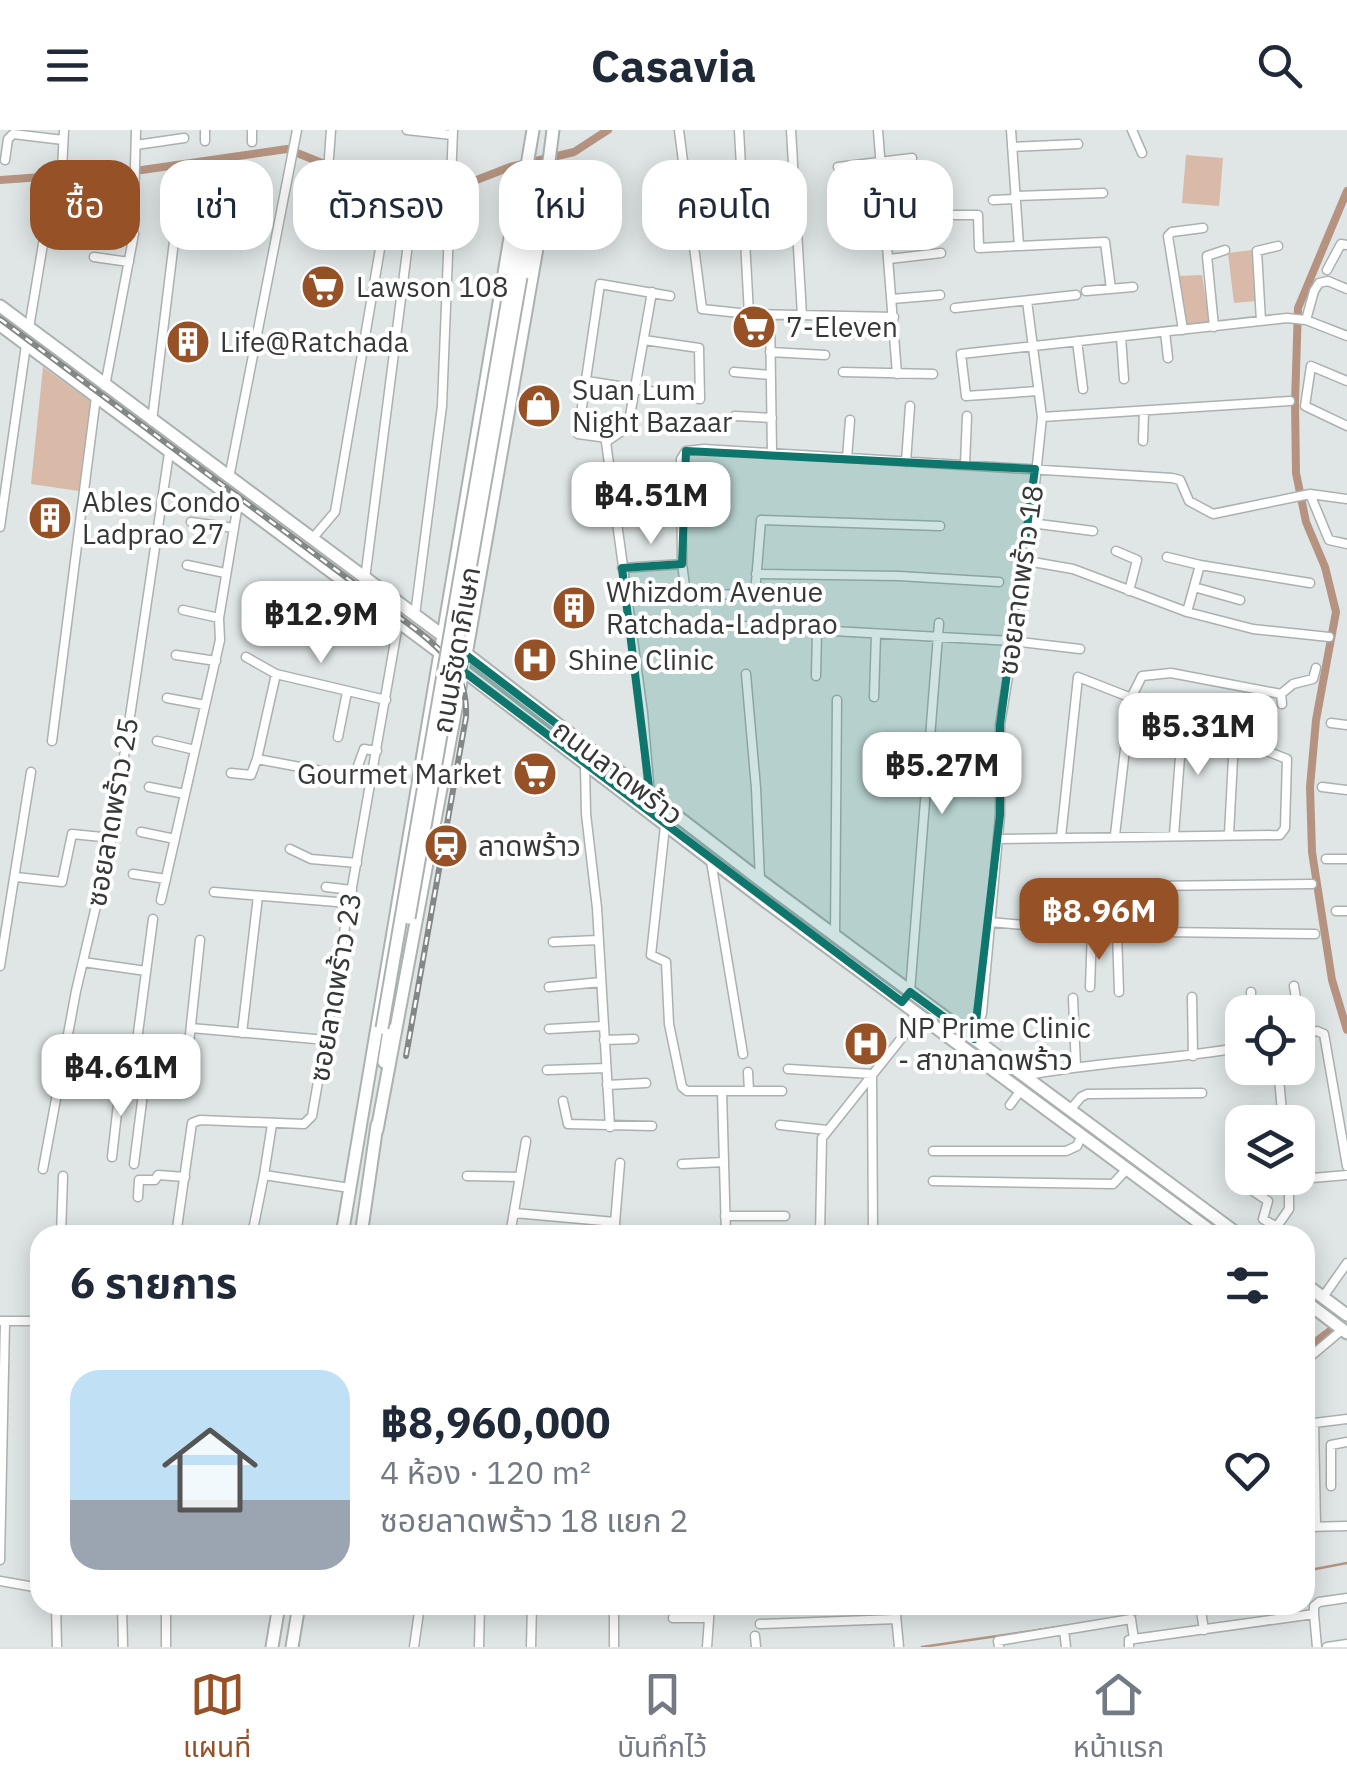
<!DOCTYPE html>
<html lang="th">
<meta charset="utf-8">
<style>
body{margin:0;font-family:"IBM Plex Sans","Noto Sans Thai",sans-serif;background:#f6f6f7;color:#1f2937;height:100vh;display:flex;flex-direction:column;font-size:38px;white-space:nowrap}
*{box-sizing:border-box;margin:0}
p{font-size:32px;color:#747a83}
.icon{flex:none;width:55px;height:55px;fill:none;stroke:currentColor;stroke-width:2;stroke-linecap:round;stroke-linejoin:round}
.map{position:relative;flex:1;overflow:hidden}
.details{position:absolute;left:30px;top:1095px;width:1285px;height:390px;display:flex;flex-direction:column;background:#fff;border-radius:30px;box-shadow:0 5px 25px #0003}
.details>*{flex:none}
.top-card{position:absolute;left:30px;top:30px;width:1288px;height:90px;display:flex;gap:20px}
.tools{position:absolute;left:1225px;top:865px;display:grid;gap:20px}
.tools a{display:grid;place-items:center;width:90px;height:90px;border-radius:20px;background:#fff;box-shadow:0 5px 25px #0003;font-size:50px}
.price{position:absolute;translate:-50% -85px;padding:0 22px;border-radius:20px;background:#fff;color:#222;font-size:32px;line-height:65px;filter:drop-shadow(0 2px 5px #0008)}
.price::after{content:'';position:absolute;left:50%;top:60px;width:30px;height:22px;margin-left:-15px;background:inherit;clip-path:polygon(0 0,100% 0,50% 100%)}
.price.active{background:#965226;color:#fff}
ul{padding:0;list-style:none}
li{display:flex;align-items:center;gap:30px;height:250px;padding:0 40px}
li span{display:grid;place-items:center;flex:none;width:280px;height:200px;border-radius:30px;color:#555}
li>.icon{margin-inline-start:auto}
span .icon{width:120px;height:120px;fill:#fffc;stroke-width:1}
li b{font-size:42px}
h2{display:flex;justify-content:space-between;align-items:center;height:120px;padding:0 40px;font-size:42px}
.tag{padding:0 35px;border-radius:30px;background:#fff;box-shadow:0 5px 25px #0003;font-size:35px;line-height:90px}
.tag.active{background:#965226;color:#fff}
header{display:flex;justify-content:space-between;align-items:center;height:130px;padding:0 40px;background:#fff;font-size:45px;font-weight:700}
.dock{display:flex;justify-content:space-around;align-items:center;height:140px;border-top:2px solid #e0e1e3;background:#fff;font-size:28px;color:#747a83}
.dock a{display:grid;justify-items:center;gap:5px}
.dock .active{color:#965226}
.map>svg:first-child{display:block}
</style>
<header><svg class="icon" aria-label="menu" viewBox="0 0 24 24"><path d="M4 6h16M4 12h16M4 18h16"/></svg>Casavia<svg class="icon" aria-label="search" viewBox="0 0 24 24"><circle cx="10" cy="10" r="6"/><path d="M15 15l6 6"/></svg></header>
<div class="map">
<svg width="1347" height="1517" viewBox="0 0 1347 1517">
<rect width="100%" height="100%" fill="#dfe6e5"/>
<path fill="#d9b9a7" d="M1186 25 1223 28 1219 76 1182 73Z
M1252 120 1256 171 1234 173 1228 123Z
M1202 145 1210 194 1184 198 1176 146Z
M43 237 91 272 79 361 31 354Z"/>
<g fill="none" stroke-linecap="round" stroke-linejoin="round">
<path stroke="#b59380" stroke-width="2.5" d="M1305 1441 1347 1433
M1131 1485 1186 1475
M922 1517 1099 1491"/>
<path stroke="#b59380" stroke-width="8" d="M0 50 142 40 287 19 365 50 423 61 456 58 510 37 574 22 608 0
M1347 61 1298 178 1295 272 1296 343 1306 392 1325 437 1336 482 1316 590 1310 657 1312 722 1332 850 1347 900
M1305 1220 1330 1201"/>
<defs>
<path id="minor" d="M252 0V12
M407 0 452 5
M679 0 702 179 749 184 894 187
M739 0 749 184
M791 0 802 185
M878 0 897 244
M1011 0 1019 116 1105 112 1111 159
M1132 0 1142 23
M205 11V0
M136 15 184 8
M1012 17 1078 14
M329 28 331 0
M5 30 8 9 13 4 63 10
M838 37 912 28
M62 40 64 0
M1015 66 1103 63
M993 70 1015 69
M951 85H978L979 118 1019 116
M886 88 938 84
M85 93 134 104
M94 127 129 132
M889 129 941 123
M1327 140 1341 114 1347 115
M1086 161 1133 157
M892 169 940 165
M955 178 1076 165
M770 185 772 323
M1306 190 1314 161 1319 153 1328 151 1347 159
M1261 191 1257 121 1278 116
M1214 197 1207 126 1225 120
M29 198 53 54
M1183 200 1168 106 1172 102 1203 98
M1165 202 1168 228
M1121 207 1124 249
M1077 211 1083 259
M770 222 825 225
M734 242 770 245
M843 242 933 244
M587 251 700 269 699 218 644 210
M1347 251 1311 236 1305 276 1347 296
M105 256 133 109 136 0
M1038 261 966 266 961 224 1287 188 1306 190 1347 206
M735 286 772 288
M1042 287 1290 271
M152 291 182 46
M607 308 578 304 600 154 670 166
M1143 311 1144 281
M847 328 850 290
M906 332 910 276
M965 335 967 286
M229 348 297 0
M1310 364 1329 410 1347 414
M191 392 234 398
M1031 393 1093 401
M940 396 761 390 755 464 689 465 686 463 682 434 681 329 686 321 704 319 1172 348 1180 350 1189 371 1213 384 1310 364 1347 369
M0 397 26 215
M312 409 335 382 386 84
M1116 421 1137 430 1129 461
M1167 427 1200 435
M1027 431 1073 439 1187 482 1200 435 1310 453
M187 435 225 443
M622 438 682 434
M756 444 899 446 999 452
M365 449 414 67
M1194 457 1240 470
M183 480 219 488
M1187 482 1253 499 1329 507
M415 485 442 276 453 0
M744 496 1012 511 1080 519
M176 525 216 531
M246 527 276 544 386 570
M276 544 257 629 354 647 364 619 377 621
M746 544 756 658 760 750
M816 546 817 501
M1281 564 1293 554 1313 549 1316 538
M874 567 876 505
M167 568 205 575
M1331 593 1347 595
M338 607 347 562
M52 611 96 267
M157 611 195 620
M585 635 586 684 597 778 610 997
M231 643 251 645 257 629
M149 657 185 664
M1322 657 1347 660
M650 665 643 583 606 312 628 297 652 162
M665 696 651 825 666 832 669 894 682 957 687 961H722L726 1105
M141 702 175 709
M1229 704 1234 610
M1115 705 1131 568 1142 546 1171 543 1281 564 1282 574
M1174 705 1183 588
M998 709 1280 705 1285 698 1287 629 1078 547 1061 707
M290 719 311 729 357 733
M1326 729H1347
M711 731 743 924
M133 744 166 749
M16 747 62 752 72 704 112 708
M326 757 352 760
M214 762 349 773
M161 770 220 510 219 488 238 374
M1336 781H1347
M990 792 1092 801 1090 857
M1065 798V761L1069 757 1312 754
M1092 801 1315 804
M1117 803 1119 862
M835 807 837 570
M553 812 598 810
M83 832 146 841
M0 836 31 642
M1294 856 1302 906
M549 857 601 852
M910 862 939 493
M1251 862V882
M1192 867 1193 926
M1073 868 1076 937
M191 898 326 910
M549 899 603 896
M138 903 153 789
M242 903 258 766
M1298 906 1317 901 1324 904 1347 1036
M974 909 982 883 1000 685V595L1027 431 1042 287 1027 171
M604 910 634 909
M1278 938 1283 992
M788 939 872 944 873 1105
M547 940 606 938
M748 942 749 961
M1024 946C1096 931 1170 931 1242 917
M607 955 646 953
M722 961H782
M563 971 568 994 652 996
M1010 975 1021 960
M1070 980 1081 967 1087 964 1202 963
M780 995 827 1000
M933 1021H1066L1077 1016 1082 1005
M112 1027 121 947 185 951 200 810
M134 1034 145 948
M682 1034 724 1032
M43 1039 76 861 112 708 169 323
M264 1045 272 994
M467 1046 520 1047
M1236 1050 1268 1071 1263 1089 1277 1097
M1289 1050 1347 1045
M933 1051 1113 1054 1127 1039
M138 1067 139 1050H155L158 1045 185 1047
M514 1083 615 1092
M725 1086H785
M61 1105 63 1046
M176 1105 192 993 200 990 304 994 312 986 398 494
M252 1105 264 1045 350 1058
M510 1105 526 1011
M614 1105 620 1033
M820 1105 822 1008 920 885
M1271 1105 1289 1079V1048
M1323 1167 1347 1133
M0 1191H40
M1305 1231 1343 1199
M1331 1356V1315L1347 1312
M1305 1397 1347 1396
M1316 1397 1314 1293 1347 1289
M0 1430 5 1192
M0 1451 40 1458
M56 1475 57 1517
M122 1475 123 1517
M614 1475V1517
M895 1475 899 1517
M1200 1475 1204 1500
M1314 1484 1317 1517
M673 1488H709
M760 1494 896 1489
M1064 1500 1066 1517
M755 1506 756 1517
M1134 1509 1314 1484V1476L1319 1472 1347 1468
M166 1517V1475
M414 1517 420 1475
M479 1517 480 1475
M531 1517 532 1475
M707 1517 710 1475
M999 1517 998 1511 1131 1489 1134 1509 1129 1510V1517
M1327 1517 1347 1514"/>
<path id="primary" d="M525 47 533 0
M512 145 523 70
M521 147 537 71
M0 176 442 505 760 750 1239 1105
M0 195 439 522 765 771 1216 1105
M384 932 389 900
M377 1000 466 525 540 101 553 0
M342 1105 514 84 525 43
M361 1105 377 995
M1305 1154 1347 1185
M1305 1171 1347 1203
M272 1517 279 1475
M292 1517 299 1475"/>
</defs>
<use href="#minor" stroke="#abb1b0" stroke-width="11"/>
<use href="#primary" stroke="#abb1b0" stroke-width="15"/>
<use href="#minor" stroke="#fff" stroke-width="8"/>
<use href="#primary" stroke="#fff" stroke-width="11"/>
<defs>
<path id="rail" d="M0 189 414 498C445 522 468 544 466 587L406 926"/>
</defs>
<use href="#rail" stroke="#838887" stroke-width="6"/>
<use href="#rail" stroke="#fff" stroke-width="2.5" stroke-dasharray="8" stroke-linecap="butt"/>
<defs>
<path id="primary-bridge" d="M409 788 521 147
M382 898 512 145"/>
</defs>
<use href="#primary-bridge" stroke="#abb1b0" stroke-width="15" stroke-linecap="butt"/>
<use href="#primary-bridge" stroke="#fff" stroke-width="11"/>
</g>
<path fill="#0f766e" fill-opacity="0.2" stroke="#0f766e" stroke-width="8" stroke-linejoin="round" d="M686 321 1035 339 1000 595V685L974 909 910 862 902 872 463 541 466 525 650 665 622 438 682 434Z"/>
<defs>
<symbol id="supermarket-disc" viewBox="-11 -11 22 22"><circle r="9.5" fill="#965226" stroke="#fff"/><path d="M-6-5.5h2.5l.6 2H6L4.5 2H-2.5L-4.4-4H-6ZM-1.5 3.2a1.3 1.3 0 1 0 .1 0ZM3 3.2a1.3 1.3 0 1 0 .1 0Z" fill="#fff"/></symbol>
<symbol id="building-disc" viewBox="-11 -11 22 22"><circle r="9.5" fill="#965226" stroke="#fff"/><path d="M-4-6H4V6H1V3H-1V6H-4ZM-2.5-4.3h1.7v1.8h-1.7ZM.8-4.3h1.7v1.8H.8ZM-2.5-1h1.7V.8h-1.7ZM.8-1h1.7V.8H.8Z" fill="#fff"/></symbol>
<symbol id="shop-disc" viewBox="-11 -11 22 22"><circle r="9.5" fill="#965226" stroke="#fff"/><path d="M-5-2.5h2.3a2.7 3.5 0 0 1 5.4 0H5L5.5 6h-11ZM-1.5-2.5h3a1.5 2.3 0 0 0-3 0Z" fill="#fff"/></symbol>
<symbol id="hospital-disc" viewBox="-11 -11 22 22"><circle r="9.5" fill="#965226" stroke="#fff"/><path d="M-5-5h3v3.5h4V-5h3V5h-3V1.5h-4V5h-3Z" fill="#fff"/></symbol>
<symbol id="station-disc" viewBox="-11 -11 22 22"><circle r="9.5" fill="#965226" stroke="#fff"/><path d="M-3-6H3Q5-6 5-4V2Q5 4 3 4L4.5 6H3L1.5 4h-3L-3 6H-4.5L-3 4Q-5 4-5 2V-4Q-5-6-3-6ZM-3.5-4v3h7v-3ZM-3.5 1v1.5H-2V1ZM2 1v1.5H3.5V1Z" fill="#fff"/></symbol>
</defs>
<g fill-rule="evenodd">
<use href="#supermarket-disc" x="298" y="132" width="50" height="50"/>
<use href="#supermarket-disc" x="729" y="172" width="50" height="50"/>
<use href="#building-disc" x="163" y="187" width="50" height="50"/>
<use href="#shop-disc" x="514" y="251" width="50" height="50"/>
<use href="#building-disc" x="25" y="363" width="50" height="50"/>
<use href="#building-disc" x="549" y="453" width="50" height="50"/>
<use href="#hospital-disc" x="510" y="505" width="50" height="50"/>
<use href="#supermarket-disc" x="510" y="619" width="50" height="50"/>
<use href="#station-disc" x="421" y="691" width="50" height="50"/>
<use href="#hospital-disc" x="841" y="889" width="50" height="50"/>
</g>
<g text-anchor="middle" stroke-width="8" stroke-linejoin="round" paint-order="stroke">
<g font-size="28" fill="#363838" stroke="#fff" text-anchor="start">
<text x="356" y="167">Lawson 108</text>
<text x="786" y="207">7-Eleven</text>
<text x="220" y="222">Life@Ratchada</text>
<text x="572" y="270">Suan Lum<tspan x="572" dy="32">Night Bazaar</tspan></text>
<text x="82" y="382">Ables Condo<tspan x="82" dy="32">Ladprao 27</tspan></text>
<text x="606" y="472">Whizdom Avenue<tspan x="606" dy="32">Ratchada-Ladprao</tspan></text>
<text x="568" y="540">Shine Clinic</text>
<text x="502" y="654" text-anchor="end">Gourmet Market</text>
<text x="478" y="726">ลาดพร้าว</text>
<text x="898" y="908">NP Prime Clinic<tspan x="898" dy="32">- สาขาลาดพร้าว</tspan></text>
</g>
<g font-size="28" fill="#363838" stroke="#fff">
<text transform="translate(1020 450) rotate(-82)" y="10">ซอยลาดพร้าว 18</text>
<text transform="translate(456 520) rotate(-80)" y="10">ถนนรัชดาภิเษก</text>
<text transform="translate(618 642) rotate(37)" y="10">ถนนลาดพร้าว</text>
<text transform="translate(112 682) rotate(-80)" y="10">ซอยลาดพร้าว 25</text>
<text transform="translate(335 857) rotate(-80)" y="10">ซอยลาดพร้าว 23</text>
</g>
</g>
</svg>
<div class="tools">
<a><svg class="icon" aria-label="locate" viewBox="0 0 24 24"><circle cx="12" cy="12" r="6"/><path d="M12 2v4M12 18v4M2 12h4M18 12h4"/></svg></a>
<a><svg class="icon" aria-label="layers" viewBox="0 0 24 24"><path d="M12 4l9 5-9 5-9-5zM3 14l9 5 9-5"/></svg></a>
</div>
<b class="price" style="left:651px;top:417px">฿4.51M</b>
<b class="price" style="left:321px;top:536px">฿12.9M</b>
<b class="price" style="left:1198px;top:648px">฿5.31M</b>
<b class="price" style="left:942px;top:687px">฿5.27M</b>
<b class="price active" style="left:1099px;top:833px">฿8.96M</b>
<b class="price" style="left:121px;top:989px">฿4.61M</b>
<div class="top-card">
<a class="tag active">ซื้อ</a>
<a class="tag">เช่า</a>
<a class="tag">ตัวกรอง</a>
<a class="tag">ใหม่</a>
<a class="tag">คอนโด</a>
<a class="tag">บ้าน</a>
</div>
<section class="details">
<h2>6 รายการ<svg class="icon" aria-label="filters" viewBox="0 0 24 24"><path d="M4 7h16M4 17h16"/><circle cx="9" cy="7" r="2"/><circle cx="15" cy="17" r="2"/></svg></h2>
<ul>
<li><span style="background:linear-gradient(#bfe0f5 65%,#9aa5b1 0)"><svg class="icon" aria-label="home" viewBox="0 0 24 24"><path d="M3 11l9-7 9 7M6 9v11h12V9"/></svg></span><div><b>฿8,960,000</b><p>4 ห้อง · 120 m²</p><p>ซอยลาดพร้าว 18 แยก 2</p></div><svg class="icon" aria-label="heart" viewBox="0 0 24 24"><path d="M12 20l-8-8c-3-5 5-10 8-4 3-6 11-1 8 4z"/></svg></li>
</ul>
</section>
</div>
<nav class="dock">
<a class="active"><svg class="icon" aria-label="map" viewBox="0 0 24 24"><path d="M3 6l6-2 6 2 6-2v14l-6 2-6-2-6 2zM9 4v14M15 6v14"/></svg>แผนที่</a>
<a><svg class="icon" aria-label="saved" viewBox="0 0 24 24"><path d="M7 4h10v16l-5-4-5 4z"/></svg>บันทึกไว้</a>
<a><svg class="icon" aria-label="home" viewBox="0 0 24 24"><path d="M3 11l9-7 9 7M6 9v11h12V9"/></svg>หน้าแรก</a>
</nav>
